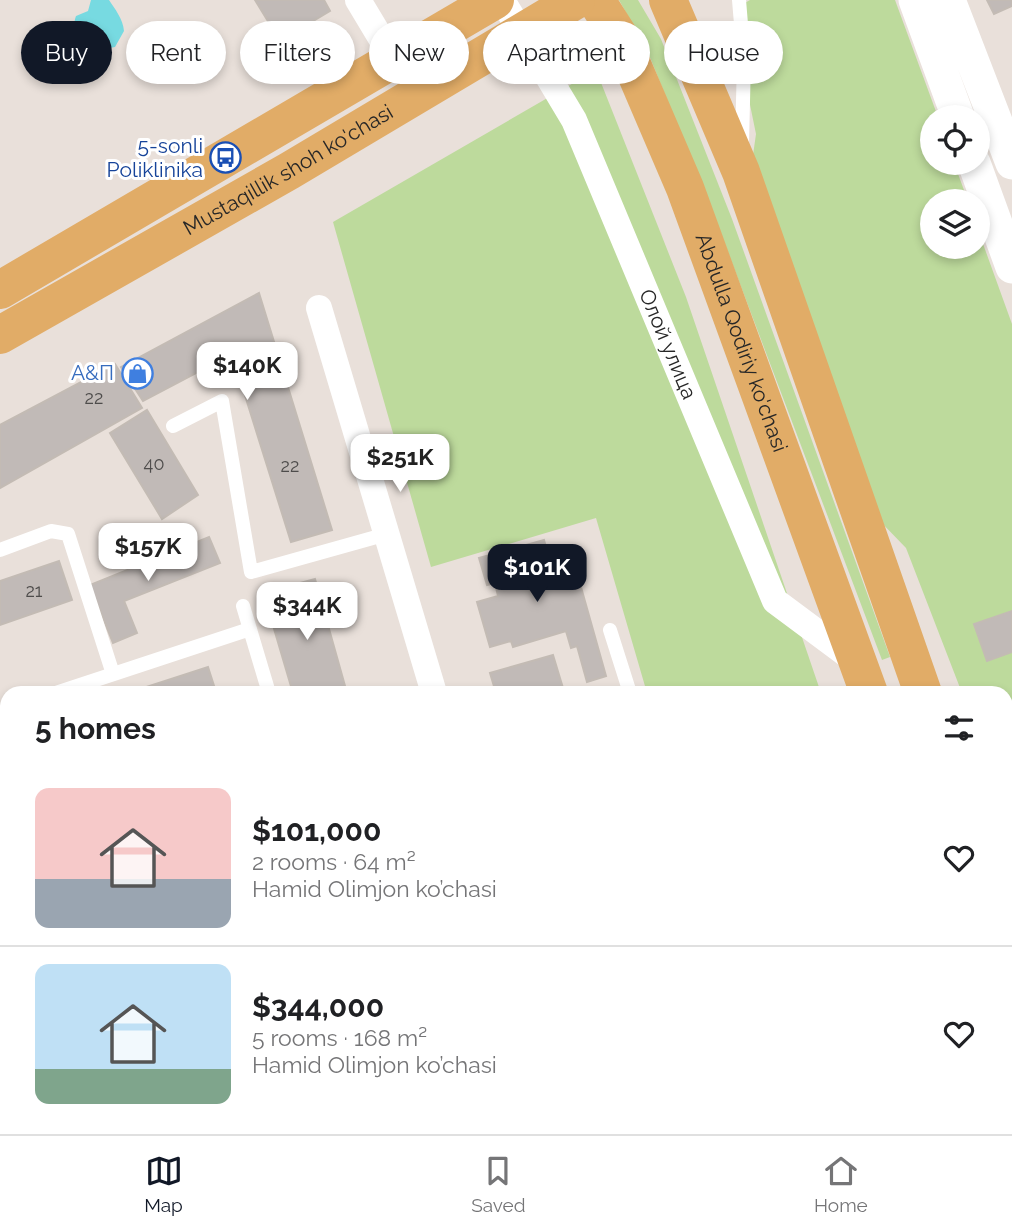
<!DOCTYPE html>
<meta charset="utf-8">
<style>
body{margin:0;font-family:Raleway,sans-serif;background:#f2f2f2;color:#202124;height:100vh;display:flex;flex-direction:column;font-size:26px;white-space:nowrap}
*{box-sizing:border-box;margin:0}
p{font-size:23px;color:#757577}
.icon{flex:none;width:38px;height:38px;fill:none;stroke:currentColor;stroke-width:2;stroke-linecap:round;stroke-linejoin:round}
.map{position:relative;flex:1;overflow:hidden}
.details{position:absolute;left:0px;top:686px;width:1013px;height:448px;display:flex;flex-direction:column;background:#fff;border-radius:21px 21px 0 0;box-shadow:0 4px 10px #0003}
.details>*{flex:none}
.guide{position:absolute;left:21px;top:21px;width:971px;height:63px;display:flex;gap:14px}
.tools{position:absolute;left:920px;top:105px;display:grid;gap:14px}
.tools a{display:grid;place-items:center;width:70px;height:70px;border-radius:50%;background:#fff;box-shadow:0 4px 10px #0003;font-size:35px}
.price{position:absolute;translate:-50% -60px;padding:0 16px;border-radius:14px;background:#fff;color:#222;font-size:23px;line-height:46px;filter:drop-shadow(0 2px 4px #0008)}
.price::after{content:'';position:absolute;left:50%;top:42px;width:21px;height:16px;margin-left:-10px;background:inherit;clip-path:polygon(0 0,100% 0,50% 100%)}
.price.current{background:#111827;color:#fff}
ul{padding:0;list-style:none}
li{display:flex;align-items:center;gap:21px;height:175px;padding:0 35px}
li+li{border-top:2px solid #e0e0e0}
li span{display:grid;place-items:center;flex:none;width:196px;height:140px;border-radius:14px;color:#555}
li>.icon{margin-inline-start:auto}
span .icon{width:84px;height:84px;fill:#fffc;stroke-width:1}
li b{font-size:30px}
h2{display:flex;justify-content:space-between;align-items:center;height:84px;padding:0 35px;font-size:30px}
.pill{padding:0 24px;border-radius:32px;background:#fff;box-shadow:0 4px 10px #0003;font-size:24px;line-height:63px}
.pill.current{background:#111827;color:#fff}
.menu{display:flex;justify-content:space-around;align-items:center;height:98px;border-top:2px solid #e0e0e0;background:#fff;font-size:19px;color:#757577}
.menu a{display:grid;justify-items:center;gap:4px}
.menu .current{color:#111827}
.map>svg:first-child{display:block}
</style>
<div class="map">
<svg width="1012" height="1134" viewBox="0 0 1012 1134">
<rect width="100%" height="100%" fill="#e9e0da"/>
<path fill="#bdda9c" d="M619 0H638L661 39 732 219 890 657 882 660 717 223 647 50Z
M750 0H895L938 117H933V163H954L968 201H933V247H978V230L1012 324V823L1006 808V693H962L906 548 877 518 752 162 756 134 748 95 743 4Z
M596 70 686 297 821 693H647L596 518 431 567 333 222Z"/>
<path fill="#77dae1" d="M91 0H109C115 9 123 19 124 31L115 47 104 49 97 58 88 59C76 53 71 29 76 16L88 11Z"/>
<path fill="#c1bab7" stroke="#c3bbb4" stroke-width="2" d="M255 0H324L330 11 280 41Z
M987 0H1012V6L994 14Z
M259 293 332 530 291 542 232 354 143 401 121 367Z
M115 364 142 408 0 488V425Z
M147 410 198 495 162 519 110 433Z
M209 537 220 563 124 601 137 633 113 643 90 585Z
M544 540 548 554 555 552 558 565 552 567 555 579 577 573 606 676 587 682 577 646 571 648 566 631 513 647 511 641 490 647 477 602 498 596 495 583 487 585 479 558Z
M59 561 72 600 0 625V581Z
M315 579 347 693H293L267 605 293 597 289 586Z
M1012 611V652L987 661 974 624Z
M553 655 563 688 545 693H496L490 673Z
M208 667 216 692 214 693H128Z
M7 733V788L0 790V735Z
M0 1105 7 1127 10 1134H0Z
M45 1127H99L74 1134H47Z
M444 1127H504L506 1134H481L479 1128 447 1134Z
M643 1127H869L862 1134H639Z"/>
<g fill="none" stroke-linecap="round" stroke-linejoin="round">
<path stroke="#fff" stroke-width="14" d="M739 0 744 60 742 143
M173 426 222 401 251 572 387 534
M0 550 51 531 68 534 113 674
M243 606 269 693
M610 630 630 693
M56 693 250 629
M0 712 7 710
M0 988 7 1009"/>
<g stroke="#fff" stroke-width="26">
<path d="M358 0 394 60"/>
<path id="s1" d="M502 0 574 120 775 601 857 662"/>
<path d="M319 308 434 693"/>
<path d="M564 1127 566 1134"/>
<path d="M216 1134 239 1127"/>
</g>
<path stroke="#fff" stroke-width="33" d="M915 0 958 117
M949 0 1012 163
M974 163 1012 267"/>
<g stroke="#e1ac67" stroke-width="38">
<path id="s2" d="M596 0 622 41 685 188 869 693"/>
<path d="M668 0 741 172 923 693"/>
<path d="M0 290 495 0"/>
<path id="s3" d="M0 335 289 171 576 0"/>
<path d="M1006 950 1012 968"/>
<path d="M1006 1080 1012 1097"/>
</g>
</g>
<defs>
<symbol id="bus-ring" viewBox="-11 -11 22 22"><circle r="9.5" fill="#fff" stroke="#1a4fb4" stroke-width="1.5"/><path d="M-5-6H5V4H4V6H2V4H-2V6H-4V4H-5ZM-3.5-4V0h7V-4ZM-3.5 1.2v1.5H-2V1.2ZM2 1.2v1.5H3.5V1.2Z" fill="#1a4fb4"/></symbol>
<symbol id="shop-ring" viewBox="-11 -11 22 22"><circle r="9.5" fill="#fff" stroke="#3f7fe0" stroke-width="1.5"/><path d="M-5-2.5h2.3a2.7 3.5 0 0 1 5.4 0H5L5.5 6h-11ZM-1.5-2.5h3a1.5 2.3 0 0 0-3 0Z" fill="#3f7fe0"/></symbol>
</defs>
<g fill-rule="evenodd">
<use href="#bus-ring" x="208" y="140" width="35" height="35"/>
<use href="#shop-ring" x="120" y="356" width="35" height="35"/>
</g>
<g text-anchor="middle" stroke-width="6" stroke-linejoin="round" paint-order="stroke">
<g font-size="18" fill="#4e4c4b">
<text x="94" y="404">22</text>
<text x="154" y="470">40</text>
<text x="290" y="472">22</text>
<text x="34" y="597">21</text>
</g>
<g font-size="21" fill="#164399" stroke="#fff" text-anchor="end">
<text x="203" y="153">5-sonli<tspan x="203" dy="24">Poliklinika</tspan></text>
</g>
<g font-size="21" fill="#272727" stroke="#fff">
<text dy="7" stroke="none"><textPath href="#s3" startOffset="332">Mustaqillik shoh ko'chasi</textPath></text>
<text dy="7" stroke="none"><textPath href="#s2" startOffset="373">Abdulla Qodiriy ko'chasi</textPath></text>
<text dy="7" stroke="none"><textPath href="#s1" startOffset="383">Олой улица</textPath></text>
</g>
<g font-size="21" fill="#366cbe" stroke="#fff" text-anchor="end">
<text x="114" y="380">А&amp;П</text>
</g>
</g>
</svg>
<div class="tools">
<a><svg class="icon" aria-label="locate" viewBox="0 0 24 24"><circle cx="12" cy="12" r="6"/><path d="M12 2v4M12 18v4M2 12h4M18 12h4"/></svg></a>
<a><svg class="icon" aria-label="layers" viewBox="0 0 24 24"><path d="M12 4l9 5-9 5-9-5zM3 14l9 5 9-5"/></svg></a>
</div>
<b class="price" style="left:247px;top:402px">$140K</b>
<b class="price" style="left:400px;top:494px">$251K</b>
<b class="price" style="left:148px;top:583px">$157K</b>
<b class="price current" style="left:537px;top:604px">$101K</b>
<b class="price" style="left:307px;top:642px">$344K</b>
<div class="guide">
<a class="pill current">Buy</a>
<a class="pill">Rent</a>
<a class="pill">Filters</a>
<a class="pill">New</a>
<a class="pill">Apartment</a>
<a class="pill">House</a>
</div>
<section class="details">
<h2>5 homes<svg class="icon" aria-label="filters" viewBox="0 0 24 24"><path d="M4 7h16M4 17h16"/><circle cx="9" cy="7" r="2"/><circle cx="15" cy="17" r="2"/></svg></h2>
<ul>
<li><span style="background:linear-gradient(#f6c9c9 65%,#9aa5b1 0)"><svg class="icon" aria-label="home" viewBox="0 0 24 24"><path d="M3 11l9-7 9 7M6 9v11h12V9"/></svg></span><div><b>$101,000</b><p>2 rooms · 64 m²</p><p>Hamid Olimjon ko’chasi</p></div><svg class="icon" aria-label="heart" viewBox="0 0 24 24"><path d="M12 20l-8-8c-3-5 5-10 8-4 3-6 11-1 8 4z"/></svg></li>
<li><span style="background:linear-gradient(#bfe0f5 75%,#7fa58c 0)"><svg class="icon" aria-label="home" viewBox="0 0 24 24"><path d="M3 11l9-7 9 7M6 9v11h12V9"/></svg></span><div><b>$344,000</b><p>5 rooms · 168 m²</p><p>Hamid Olimjon ko’chasi</p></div><svg class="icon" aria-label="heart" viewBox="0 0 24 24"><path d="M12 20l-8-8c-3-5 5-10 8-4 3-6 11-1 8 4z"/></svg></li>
</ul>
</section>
</div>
<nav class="menu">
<a class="current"><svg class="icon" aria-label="map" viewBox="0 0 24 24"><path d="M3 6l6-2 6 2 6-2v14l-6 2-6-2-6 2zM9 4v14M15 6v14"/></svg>Map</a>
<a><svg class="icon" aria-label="saved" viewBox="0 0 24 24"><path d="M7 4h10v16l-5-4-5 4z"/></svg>Saved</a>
<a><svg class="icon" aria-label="home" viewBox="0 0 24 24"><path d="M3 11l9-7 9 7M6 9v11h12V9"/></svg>Home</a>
</nav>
